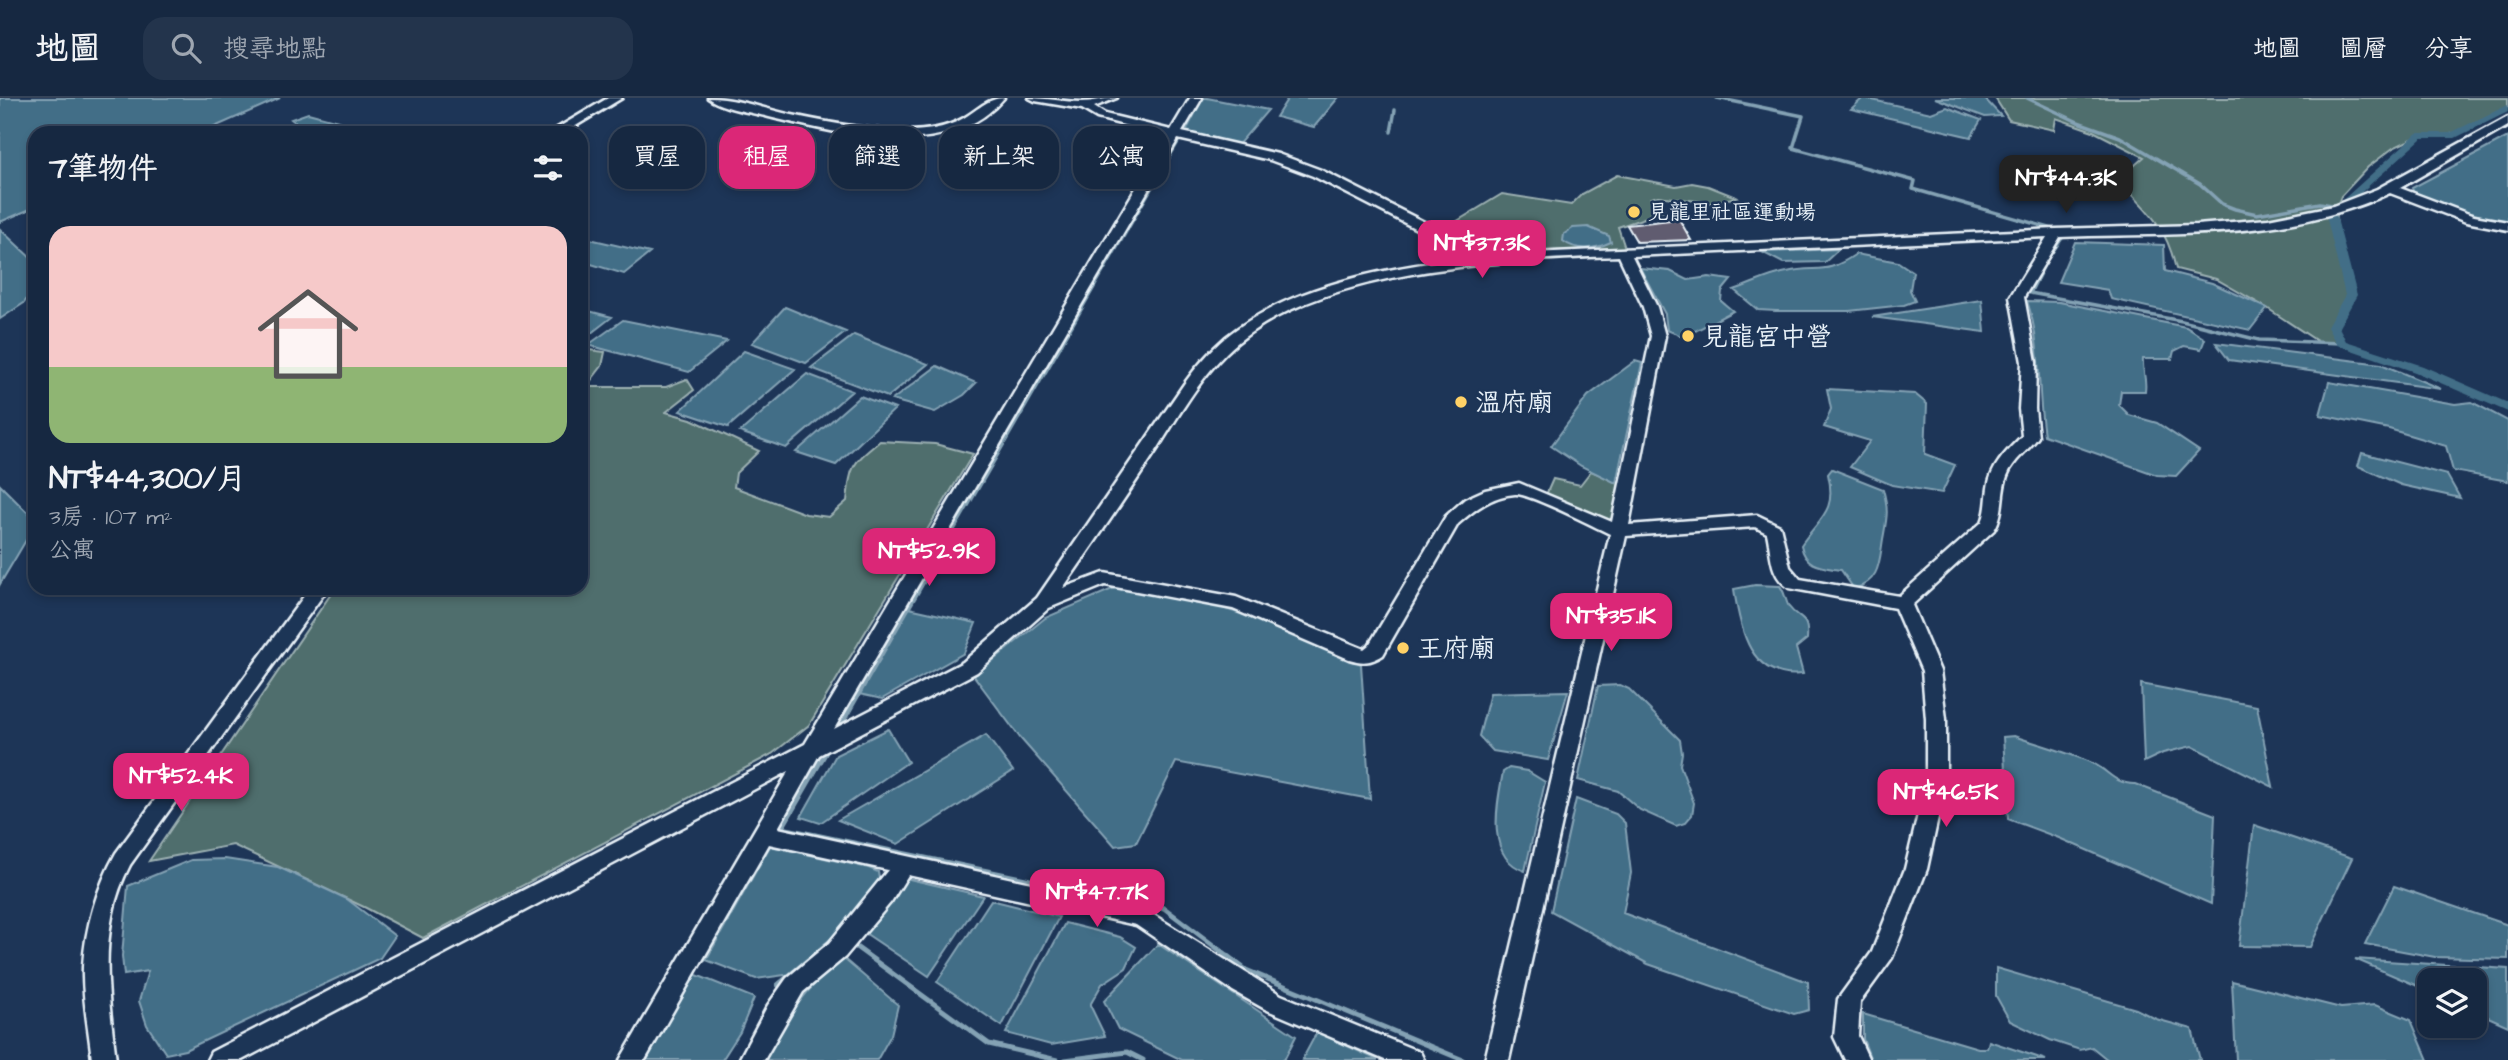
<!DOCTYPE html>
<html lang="zh-TW">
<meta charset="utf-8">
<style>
body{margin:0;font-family:"Architects Daughter","LXGW WenKai TC",sans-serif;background:#23344c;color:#f1f3f6;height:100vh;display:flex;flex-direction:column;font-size:26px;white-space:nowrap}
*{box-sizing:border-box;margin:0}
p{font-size:23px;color:#9ea6b1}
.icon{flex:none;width:38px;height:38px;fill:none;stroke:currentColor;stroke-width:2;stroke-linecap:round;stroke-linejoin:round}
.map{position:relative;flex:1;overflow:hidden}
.details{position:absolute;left:28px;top:28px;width:560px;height:469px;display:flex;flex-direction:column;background:#162841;border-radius:21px;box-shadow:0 4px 10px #0003,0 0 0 2px #35445a}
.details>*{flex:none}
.guide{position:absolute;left:609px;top:28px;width:665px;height:63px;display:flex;gap:14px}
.controls{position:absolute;left:2417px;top:870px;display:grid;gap:14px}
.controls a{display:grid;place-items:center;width:70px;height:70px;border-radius:14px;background:#162841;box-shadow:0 4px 10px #0003,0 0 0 2px #35445a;font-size:35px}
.price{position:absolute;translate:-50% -60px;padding:0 16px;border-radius:14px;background:#db2777;color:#fff;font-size:23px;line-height:46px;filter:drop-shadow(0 2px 4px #0008)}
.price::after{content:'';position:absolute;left:50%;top:42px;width:21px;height:16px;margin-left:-10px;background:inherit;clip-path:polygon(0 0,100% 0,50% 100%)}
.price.current{background:#222;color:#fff}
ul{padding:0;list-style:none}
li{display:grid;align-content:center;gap:14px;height:371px;padding:0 21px}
li span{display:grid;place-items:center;height:217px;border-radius:21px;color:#555}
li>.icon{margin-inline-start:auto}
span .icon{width:126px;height:126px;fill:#fffc;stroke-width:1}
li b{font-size:30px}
h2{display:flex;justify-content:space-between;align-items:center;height:84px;padding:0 21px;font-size:30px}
.tag{padding:0 24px;border-radius:21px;background:#162841;box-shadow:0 4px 10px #0003,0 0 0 2px #35445a;font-size:24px;line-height:63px}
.tag.current{background:#db2777;color:#fff}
header{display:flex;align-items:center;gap:42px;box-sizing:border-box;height:98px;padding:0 35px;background:#162841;border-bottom:2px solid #35445a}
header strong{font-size:33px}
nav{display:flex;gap:38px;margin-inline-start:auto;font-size:24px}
.search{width:490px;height:63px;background:#23344c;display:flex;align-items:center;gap:18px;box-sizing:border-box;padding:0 24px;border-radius:21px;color:#9ea6b1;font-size:26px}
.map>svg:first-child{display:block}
</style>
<header>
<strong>地圖</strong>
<div class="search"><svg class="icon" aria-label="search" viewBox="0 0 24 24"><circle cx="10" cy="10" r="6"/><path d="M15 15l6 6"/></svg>搜尋地點</div>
<nav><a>地圖</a><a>圖層</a><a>分享</a></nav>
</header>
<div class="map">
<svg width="2508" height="962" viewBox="0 0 2508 962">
<rect width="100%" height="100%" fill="#1d3557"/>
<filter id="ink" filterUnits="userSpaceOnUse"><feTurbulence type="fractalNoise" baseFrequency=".0143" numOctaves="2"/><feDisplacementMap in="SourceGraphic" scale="14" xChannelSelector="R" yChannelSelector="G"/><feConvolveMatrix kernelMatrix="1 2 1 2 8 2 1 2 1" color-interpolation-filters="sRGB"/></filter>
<g filter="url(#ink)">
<path fill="#4f6e6d" stroke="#9cb0b2" stroke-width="2" d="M1995 0H2508V10L2467 31 2444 38 2420 37 2393 50 2368 69 2341 98 2335 113 2348 202 2333 229 2341 245H2320L2267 210 2216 181 2176 171C2166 127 2148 113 2118 82L2144 59 2093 33 2056 20 2054 32 2009 22Z
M1617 77 1676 88 1692 85 1708 88 1736 99 1712 105 1658 98 1651 100 1665 113 1618 129 1625 150 1496 155 1439 134 1502 96 1571 107 1582 96Z
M581 251 605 254 602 268 586 289H666L687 281 694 292 666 314 691 321 759 353 736 375 734 389 806 416 829 419 847 403C851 366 851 367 880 343L935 346 973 356 809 627 772 656 423 840 366 810 233 747 149 763 335 490H581Z
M1591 373 1628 388 1619 433 1545 399 1553 381 1580 387Z"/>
<path fill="#426e87" stroke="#84a2b4" stroke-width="2" d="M0 0H280L201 35H35V109L0 124Z
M1203 0H1207L1268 12 1238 47 1185 35Z
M1288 0H1338L1314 29 1276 19Z
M1863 0 1931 15 1947 9 1981 22 1971 39 1851 11Z
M1935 0H1984L2001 18 1985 19Z
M308 15 350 26C326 40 312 39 291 21Z
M2508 39V125L2451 110 2414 95 2412 90Z
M1588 129 1609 138 1611 144C1596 151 1577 154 1563 143L1564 136 1573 130Z
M0 131 35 164V189L24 205 0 221Z
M581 139 650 155 624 176 581 163Z
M2075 144 2164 147 2165 173 2212 185 2267 210 2250 232 2111 201 2108 192 2058 184Z
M1839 151 1825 164 1783 165 1762 154Z
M1856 156 1898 164 1913 174 1910 192 1915 203 1904 207 1849 213H1776L1758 212 1734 192C1752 186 1769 177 1787 174 1819 167 1824 178 1856 156Z
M1640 170 1670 173 1688 182 1709 179 1731 182 1722 193 1721 203 1733 213 1684 239 1667 232 1665 216Z
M1982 202 1985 234 1872 219Z
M2027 203 2059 204 2186 229 2205 241 2201 251 2184 248 2174 253 2172 261H2143C2142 273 2147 281 2145 293H2121L2119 307 2129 317 2157 325 2199 353 2176 378 2157 377 2044 337C2037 292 2042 246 2027 203Z
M785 209 846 234 806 265 752 245Z
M581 211 612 219 581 243Z
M623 222 727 243 689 274 588 247Z
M854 237 928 266 888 299 811 270Z
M2216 245 2381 266 2441 291 2229 262Z
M744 253 795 271 728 329 680 313Z
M1635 263 1642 265 1616 385 1581 368 1551 348 1588 298Z
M937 268 976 285 964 297 935 314 892 302Z
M807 276 852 293 786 350 740 334Z
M2329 284 2455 306 2472 304 2508 323V383L2453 373 2446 348 2389 331 2320 317Z
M1827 291 1915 296 1927 306 1925 356 1955 367 1942 395 1892 387 1850 369 1870 343 1824 329 1831 311Z
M860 298 895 311 836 367 796 354Z
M2362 355 2447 377 2460 400 2401 387 2358 368Z
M1832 371 1883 391C1889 413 1887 419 1883 441 1879 465 1880 483 1854 491L1841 472C1822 469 1805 469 1801 447 1820 419 1837 414 1828 376Z
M0 387 35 422V427L0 486Z
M1755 487 1780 488C1785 494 1785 502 1789 509 1799 523 1809 517 1807 541L1796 550 1803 576C1750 582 1740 532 1734 491Z
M1117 489 1210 506 1285 530 1361 566 1370 701 1176 664 1136 745 1115 748 1021 641 974 578 1045 520Z
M909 510 976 525 964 555 882 601 859 596Z
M2141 586 2257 608 2273 689 2192 648 2163 655 2144 664Z
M1620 587 1629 591 1680 642 1682 655 1680 667 1694 705 1692 717 1685 725 1676 728 1640 712 1618 693 1578 682 1598 588Z
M1568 593 1548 662 1493 653 1479 638 1490 595Z
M888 631 908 664 820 725 801 719 836 657Z
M986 637 1013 673 898 746 838 722Z
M2014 638C2040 647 2067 654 2092 665 2110 673 2112 685 2135 686L2215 717 2211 806 2059 740 2008 721 2003 639Z
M1509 670 1527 673 1545 684 1525 773C1485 760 1497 707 1503 674Z
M1576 701 1616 716 1625 725 1631 775 1623 815 1808 884 1809 912 1794 916 1648 866 1551 813Z
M2254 727 2352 760 2310 849 2239 848Z
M770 748 869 770 878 774 879 781 859 810 823 850 792 876 756 881 706 862Z
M225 761 278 769 347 801 395 838 380 860 185 952 166 956 147 927 139 903 148 873 124 877 122 858 128 788 191 762Z
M905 780 983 798 929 878 865 835Z
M2394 788 2508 827V861L2435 859 2365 846Z
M991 802 1059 819 1002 928 937 884Z
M1065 825 1120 839 1136 849 1126 870 1102 886 1090 907 1105 938 1051 947 1006 935Z
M1158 846 1296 938 1284 962H1182L1118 931 1104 903Z
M844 861 898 907 891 937 877 962H761C784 924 806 887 844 861Z
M2355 861 2508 871V928L2475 913 2474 882H2429V893Z
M1996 870 2136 911 2156 921 2192 931 2200 962H2108L2092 949 2080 952 2050 942 2010 923 1996 898Z
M694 876 754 900 740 934 722 962H647Z
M2232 883 2341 910 2375 907 2411 922 2428 962H2236Z
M1863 916 1978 950H1987L1989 943 2046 962H1871L1863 941Z
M1317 934 1378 962H1302Z"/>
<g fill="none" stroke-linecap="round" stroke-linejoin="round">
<path stroke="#84a2b4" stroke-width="3.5" d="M1717 0 1803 18 1793 50 1915 83 1913 91 2053 131
M2027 0 2078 24 2120 39 2200 86 2222 106 2235 111 2257 116 2320 105 2338 108
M1391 34 1395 12
M2065 136 2047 161 2030 195 2182 223 2259 242 2341 245
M1060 248 1179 42"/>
<path stroke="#84a2b4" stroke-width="4.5" d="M878 562 1061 246"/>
<path stroke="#84a2b4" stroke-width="5" d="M842 625 879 560
M826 654 782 730 1164 810 1246 872 1463 962
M852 846 989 946 1057 962
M778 887 834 840
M1065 962 1127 954 1143 962"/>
<path fill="#426e87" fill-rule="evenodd" d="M2508 7V14L2455 40H2422L2336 117 2357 197 2339 229 2346 243 2423 268 2508 305V314L2415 274 2337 247 2327 229 2345 197 2326 117 2417 35H2450Z"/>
</g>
<path fill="#605c6f" stroke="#e8f1f8" stroke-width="2" d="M1679 121 1691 142 1637 144 1627 127Z
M1521 128 1529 150 1497 149 1491 129Z"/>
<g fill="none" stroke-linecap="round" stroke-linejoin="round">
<defs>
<path id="minor" d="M608 0H622L564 35H549Z
M708 0C737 0 764 11 792 17 829 25 867 32 905 33 925 33 944 31 962 21 977 13 987 0 1004 0 948 66 841 36 769 19 751 14 723 11 708 0Z
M1029 0C1047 0 1064 4 1082 4 1093 4 1105 0 1117 0L1094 9 1105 16 1171 32 1190 0H1202L1182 34 1278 56 1321 72 1448 136 1509 156 2056 131 2197 127 2268 121 2333 108 2377 91 2508 19V28L2400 90 2474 118 2508 124V132L2466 124 2390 95C2287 143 2170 135 2060 139L2024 199 2036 264 2035 311 2038 339C2028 353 2013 362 2007 378 2000 397 2005 414 1994 432L1912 507 1940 573 1946 621V683L1927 771 1892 860 1860 904 1858 938 1869 962H1845L1834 939 1838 901 1872 854 1905 771 1926 683V621L1922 573 1895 510 1789 490C1769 477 1772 456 1767 435L1755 429 1626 438 1509 962H1485L1610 436C1593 428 1529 395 1515 396 1492 398 1475 411 1458 426L1383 557C1370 565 1363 565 1349 561L1233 511 1105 487 1049 510 977 574 819 657 778 730 1141 809 1281 897 1420 954 1424 962H1385L1265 911 1233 893 1136 827 908 777 891 804 845 859 803 894 764 962H739L768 907 787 880 829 845 888 772 769 746 645 962H620L789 673 242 962H207L211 954 805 646 1167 38 1097 20 1082 11 1035 3ZM1178 41 1270 62 1313 78 1438 142 1488 158C1403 166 1294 184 1226 239 1210 253 1196 269 1184 286L1037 500 963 564 834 631ZM2047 139 2010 199 2022 264 2019 311 2022 338C2007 353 1991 368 1988 390 1986 403 1987 413 1982 424L1899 498 1800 481 1790 469 1780 428 1757 417 1629 427 1665 238 1657 209 1632 158ZM1619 158 1643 209 1651 238 1612 424 1519 385 1485 392 1465 401 1446 418 1369 547 1364 551 1236 499 1104 475 1063 490C1095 444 1127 397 1158 350 1179 317 1198 283 1226 255 1312 170 1503 162 1619 158Z
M310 490H328L130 767C97 830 108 895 116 962H92C89 932 82 899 83 869 85 830 97 789 116 755Z"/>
</defs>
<use href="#minor" stroke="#e8f1f8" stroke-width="5"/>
<use href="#minor" fill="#1d3557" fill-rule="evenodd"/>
</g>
</g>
<g fill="#ffd166" stroke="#1d3557" stroke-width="2.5">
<circle cx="1634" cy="114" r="7"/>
<circle cx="1688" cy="238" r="7"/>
<circle cx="1461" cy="304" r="7"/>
<circle cx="1403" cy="550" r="7"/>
</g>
<g text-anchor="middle" stroke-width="5" stroke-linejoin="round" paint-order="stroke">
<g font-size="21" fill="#e8f1f8" stroke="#1d3557" text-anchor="start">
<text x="1648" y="121">見龍里社區運動場</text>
</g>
<g font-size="26" fill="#e8f1f8" stroke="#1d3557" text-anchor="start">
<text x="1702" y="247">見龍宮中營</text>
<text x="1475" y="313">溫府廟</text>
<text x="1417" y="559">王府廟</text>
</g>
</g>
</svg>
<div class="controls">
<a><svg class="icon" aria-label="layers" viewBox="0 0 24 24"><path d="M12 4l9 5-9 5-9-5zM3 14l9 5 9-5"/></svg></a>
</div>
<b class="price current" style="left:2066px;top:117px">NT$44.3K</b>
<b class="price" style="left:1482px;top:182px">NT$37.3K</b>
<b class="price" style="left:929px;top:490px">NT$52.9K</b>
<b class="price" style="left:1611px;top:555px">NT$35.1K</b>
<b class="price" style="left:181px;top:715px">NT$52.4K</b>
<b class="price" style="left:1946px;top:731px">NT$46.5K</b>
<b class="price" style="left:1097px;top:831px">NT$47.7K</b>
<div class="guide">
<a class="tag">買屋</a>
<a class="tag current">租屋</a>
<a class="tag">篩選</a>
<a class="tag">新上架</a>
<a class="tag">公寓</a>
</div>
<section class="details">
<h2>7筆物件<svg class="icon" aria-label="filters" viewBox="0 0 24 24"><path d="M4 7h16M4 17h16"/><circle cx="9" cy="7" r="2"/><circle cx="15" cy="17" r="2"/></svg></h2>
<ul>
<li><span style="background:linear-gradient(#f6c9c9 65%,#8fb573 0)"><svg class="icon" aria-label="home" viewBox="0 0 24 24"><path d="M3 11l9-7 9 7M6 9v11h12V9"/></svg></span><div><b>NT$44,300/月</b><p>3房 · 107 m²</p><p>公寓</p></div></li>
</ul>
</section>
</div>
